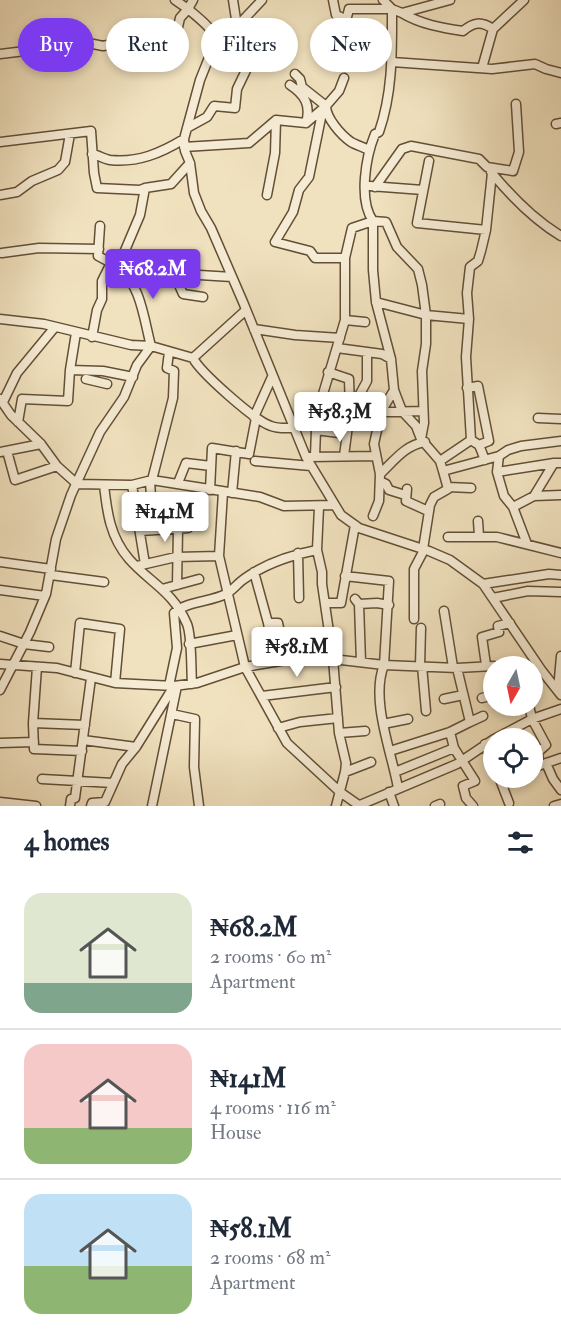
<!DOCTYPE html>
<meta charset="utf-8">
<style>
body{margin:0;font-family:"IM FELL Double Pica",serif;background:#f2f2f3;color:#1f2937;height:100vh;display:flex;flex-direction:column;font-size:22px;white-space:nowrap}
*{box-sizing:border-box;margin:0}
p{font-size:20px;color:#747a83}
.icon{flex:none;width:33px;height:33px;fill:none;stroke:currentColor;stroke-width:2;stroke-linecap:round;stroke-linejoin:round}
.map{position:relative;height:806px;overflow:hidden}
.details{display:flex;flex-direction:column;background:#fff;flex:1}
.details>*{flex:none}
.top-card{position:absolute;left:18px;top:18px;width:525px;height:54px;display:flex;gap:12px}
.needle{width:39px;rotate:189deg}
.fabs{position:absolute;left:483px;top:656px;display:grid;gap:12px}
.fabs a{display:grid;place-items:center;width:60px;height:60px;border-radius:50%;background:#fff;box-shadow:0 3px 9px #0003;font-size:30px}
.price{position:absolute;translate:-50% -51px;padding:0 14px;border-radius:6px;background:#fff;color:#222;font-size:20px;line-height:39px;filter:drop-shadow(0 2px 3px #0008)}
.price::after{content:'';position:absolute;left:50%;top:36px;width:18px;height:14px;margin-left:-9px;background:inherit;clip-path:polygon(0 0,100% 0,50% 100%)}
.price.on{background:#7c3aed;color:#fff}
ul{padding:0;list-style:none}
li{display:flex;align-items:center;gap:18px;height:150px;padding:0 24px}
li+li{border-top:2px solid #e0e1e3}
li span{display:grid;place-items:center;flex:none;width:168px;height:120px;border-radius:18px;color:#555}
li>.icon{margin-inline-start:auto}
span .icon{width:72px;height:72px;fill:#fffc;stroke-width:1}
li b{font-size:26px}
h2{display:flex;justify-content:space-between;align-items:center;height:72px;padding:0 24px;font-size:26px}
.pill{padding:0 21px;border-radius:27px;background:#fff;box-shadow:0 3px 9px #0003;font-size:21px;line-height:54px}
.pill.on{background:#7c3aed;color:#fff}
.map>svg:first-child{display:block}
</style>
<div class="map">
<svg width="561" height="806" viewBox="0 0 561 806">
<rect width="100%" height="100%" fill="#f1e2bf"/>
<filter id="stains"><feTurbulence type="fractalNoise" baseFrequency=".00333" numOctaves="4"/><feColorMatrix values="0 0 0 0 .2 0 0 0 0 .09 0 0 0 0 .02 0 0 0 .5 -.17"/></filter>
<radialGradient id="worn" r=".72"><stop offset=".6" stop-color="#630" stop-opacity="0"/><stop offset="1" stop-color="#630" stop-opacity=".3"/></radialGradient>
<g fill="none" stroke-linecap="round" stroke-linejoin="round">
<defs>
<path id="minor" d="M193 0 188 9C200 19 215 30 218 45
M233 0 237 26
M262 0 210 55 200 80 184 139 185 151 190 163 194 193 201 211 211 228 243 302 306 457 341 515 359 528 429 551 450 560 483 584 542 671 561 695
M383 0 392 9 402 13 450 0
M402 13C420 24 442 28 463 31 474 22 481 21 493 29
M233 30 268 45 273 49 274 55
M0 54 25 51 64 38 103 46 117 43 173 49 180 18 188 9 175 0
M392 62 492 69 535 64 546 69 561 73
M482 68 493 29 524 0
M295 74 300 79 302 87 326 106 339 91 344 78
M323 108 309 177 299 190 293 212 275 242 310 251 315 258H345
M306 123 326 106C326 118 341 135 351 142 356 145 363 147 369 150
M556 124 561 123
M187 128 207 117 214 106 235 108 237 89 250 62
M0 142 91 131 94 173 97 188 140 190 145 188
M184 147 249 143 276 120 306 123C311 105 305 95 290 85
M92 154C98 155 104 159 110 160 138 163 161 153 184 139
M429 161 417 223 486 230
M491 172C510 195 536 221 561 236
M370 186 423 190
M375 187 402 149 411 146 479 159 487 167 513 171 519 152 516 104
M0 195 17 192 32 181 58 170 65 162 70 134
M267 195 275 153 276 120
M100 226 98 256 115 265
M2 253 39 248 99 249
M203 297 183 294 179 285V276L183 274 232 277
M376 302 426 315 469 319
M0 319 44 324 131 345 151 346 193 358C200 372 255 421 271 426 278 429 287 428 295 428
M345 320 365 322
M254 329 295 335 340 338
M92 337 97 310 102 299V281L111 263
M337 348 382 354 391 359
M193 358 246 310
M70 370 103 371 133 377
M328 372 349 379 350 410 344 456
M86 379 107 384
M467 388 478 386 489 441 479 445
M394 390 402 411 416 426 421 439 440 461 443 471
M0 399 11 415 41 444 57 466 77 484 132 485 152 480 260 497 284 506 334 505
M3 402 17 373 55 327
M350 410 381 412 423 411
M357 410 360 394 367 381V352
M254 417 272 377
M538 418 561 419
M18 422 22 399 68 401 70 370 76 333
M316 430 347 434
M7 451 15 480 57 466
M0 452 41 444
M315 456 316 430 320 404 345 320V258L352 228 373 221C358 200 366 156 375 134L379 132C393 92 392 51 392 9H349L347 17 343 18 336 15 333 0
M499 456 497 472 504 496 513 507 527 544
M310 457 375 456
M485 460 479 445 471 440 466 357 469 319 467 293 470 267 478 261 481 251 486 230 492 173
M255 461 311 466
M440 461 471 440
M497 472 554 463
M380 474C394 461 405 445 425 442
M152 480 173 398 174 371 167 368 169 352
M150 481 153 530
M380 481 386 484 389 490 405 495
M178 483 186 463 211 466
M104 485C107 512 110 537 129 559 150 583 173 591 187 624 192 636 191 669 192 684
M132 485 145 564
M448 487 471 488
M407 489 406 501 428 511
M210 490 212 448 249 454 256 418
M223 492 219 556 245 667 287 743 340 792 360 806
M232 493 236 451
M534 496 554 463H561
M136 507 185 504
M319 507 317 550 322 572V584L333 659 339 733 346 763 345 772 336 806
M513 507 534 496 561 495
M373 516 379 501 380 474 374 444 381 412 394 390 391 359 376 302 373 270V221L386 222 397 247 418 269 422 285 426 315V344L422 371 424 423 421 439
M478 521 479 536
M140 531 188 528
M448 537H497L561 553
M423 549 430 505 434 497 448 489 443 471 499 456 508 450 521 446 561 441
M298 553 299 598
M0 562 51 569
M137 566 176 557 219 556
M254 572 268 623 275 662
M51 575 104 582
M345 576 389 581 384 665C370 700 392 753 398 788
M483 584 549 574 561 575
M177 585 178 529
M162 589 199 579
M0 590 45 596
M493 598 528 591 561 592
M355 599 359 604 361 662
M325 603H341L355 525
M359 604 377 603 389 605
M444 611 453 667
M414 619V569L424 550
M268 623H278L286 660
M0 636 24 644 49 647
M189 644 237 635
M0 664 57 668 115 683 174 686 197 683 245 667 286 660 324 658 384 665 457 668 494 666
M486 665 482 637 499 632 498 626 510 623
M420 666 421 628
M422 666 426 711
M37 667 33 723 34 749 82 751
M75 673 80 623 120 629 115 683
M169 686 177 648 174 613C187 601 210 602 226 594 233 590 238 583 244 579 266 563 291 555 317 550
M0 690 30 632 46 594 56 539 71 495 100 432 124 397 137 365 151 346C144 320 141 284 118 267L140 215 145 188 171 184 190 163
M558 690 561 656
M262 696 336 687
M482 698 494 695
M444 699 463 695
M529 705 532 719 546 745 538 752 539 765
M172 714 195 719 194 767 199 806
M470 722 483 716
M33 723 85 725
M383 724 408 719
M278 728 300 722 338 718
M339 733 365 731
M496 738 532 719 561 709
M83 740 136 747
M0 743 34 742
M485 744 494 764
M454 748 475 781 463 786 466 798 473 806
M390 751 450 732 470 722 457 668
M546 763 553 779 561 790
M532 768 561 758
M345 772 371 762
M395 772 454 748 450 732
M499 777 509 803
M42 779 113 783
M389 792 394 806
M0 802 36 806
M360 805 457 764 494 739
M70 806 71 799 75 798 91 678
M91 806 92 803 105 802 122 764 136 747 174 686
M152 806 177 686
M435 806 440 804
M554 806 561 804"/>
</defs>
<use href="#minor" stroke="#634f36" stroke-width="11"/>
<use href="#minor" stroke="#f6ecd5" stroke-width="8"/>
</g>
<rect width="100%" height="100%" filter="url(#stains)"/>
<rect width="100%" height="100%" fill="url(#worn)"/>
</svg>
<div class="fabs">
<a><svg class="needle" viewBox="-14 -14 28 28"><path d="M0-13l5 13h-10z" fill="#e53935"/><path d="M0 13l5-13h-10z" fill="#747a83"/></svg></a>
<a><svg class="icon" aria-label="locate" viewBox="0 0 24 24"><circle cx="12" cy="12" r="6"/><path d="M12 2v4M12 18v4M2 12h4M18 12h4"/></svg></a>
</div>
<b class="price on" style="left:153px;top:300px">₦68.2M</b>
<b class="price" style="left:340px;top:443px">₦58.3M</b>
<b class="price" style="left:165px;top:543px">₦141M</b>
<b class="price" style="left:297px;top:678px">₦58.1M</b>
<div class="top-card">
<a class="pill on">Buy</a>
<a class="pill">Rent</a>
<a class="pill">Filters</a>
<a class="pill">New</a>
</div>
</div>
<section class="details">
<h2>4 homes<svg class="icon" aria-label="filters" viewBox="0 0 24 24"><path d="M4 7h16M4 17h16"/><circle cx="9" cy="7" r="2"/><circle cx="15" cy="17" r="2"/></svg></h2>
<ul>
<li><span style="background:linear-gradient(#dfe7d0 75%,#7fa58c 0)"><svg class="icon" aria-label="home" viewBox="0 0 24 24"><path d="M3 11l9-7 9 7M6 9v11h12V9"/></svg></span><div><b>₦68.2M</b><p>2 rooms · 60 m²</p><p>Apartment</p></div></li>
<li><span style="background:linear-gradient(#f6c9c9 70%,#8fb573 0)"><svg class="icon" aria-label="home" viewBox="0 0 24 24"><path d="M3 11l9-7 9 7M6 9v11h12V9"/></svg></span><div><b>₦141M</b><p>4 rooms · 116 m²</p><p>House</p></div></li>
<li><span style="background:linear-gradient(#bfe0f5 60%,#8fb573 0)"><svg class="icon" aria-label="home" viewBox="0 0 24 24"><path d="M3 11l9-7 9 7M6 9v11h12V9"/></svg></span><div><b>₦58.1M</b><p>2 rooms · 68 m²</p><p>Apartment</p></div></li>
</ul>
</section>
